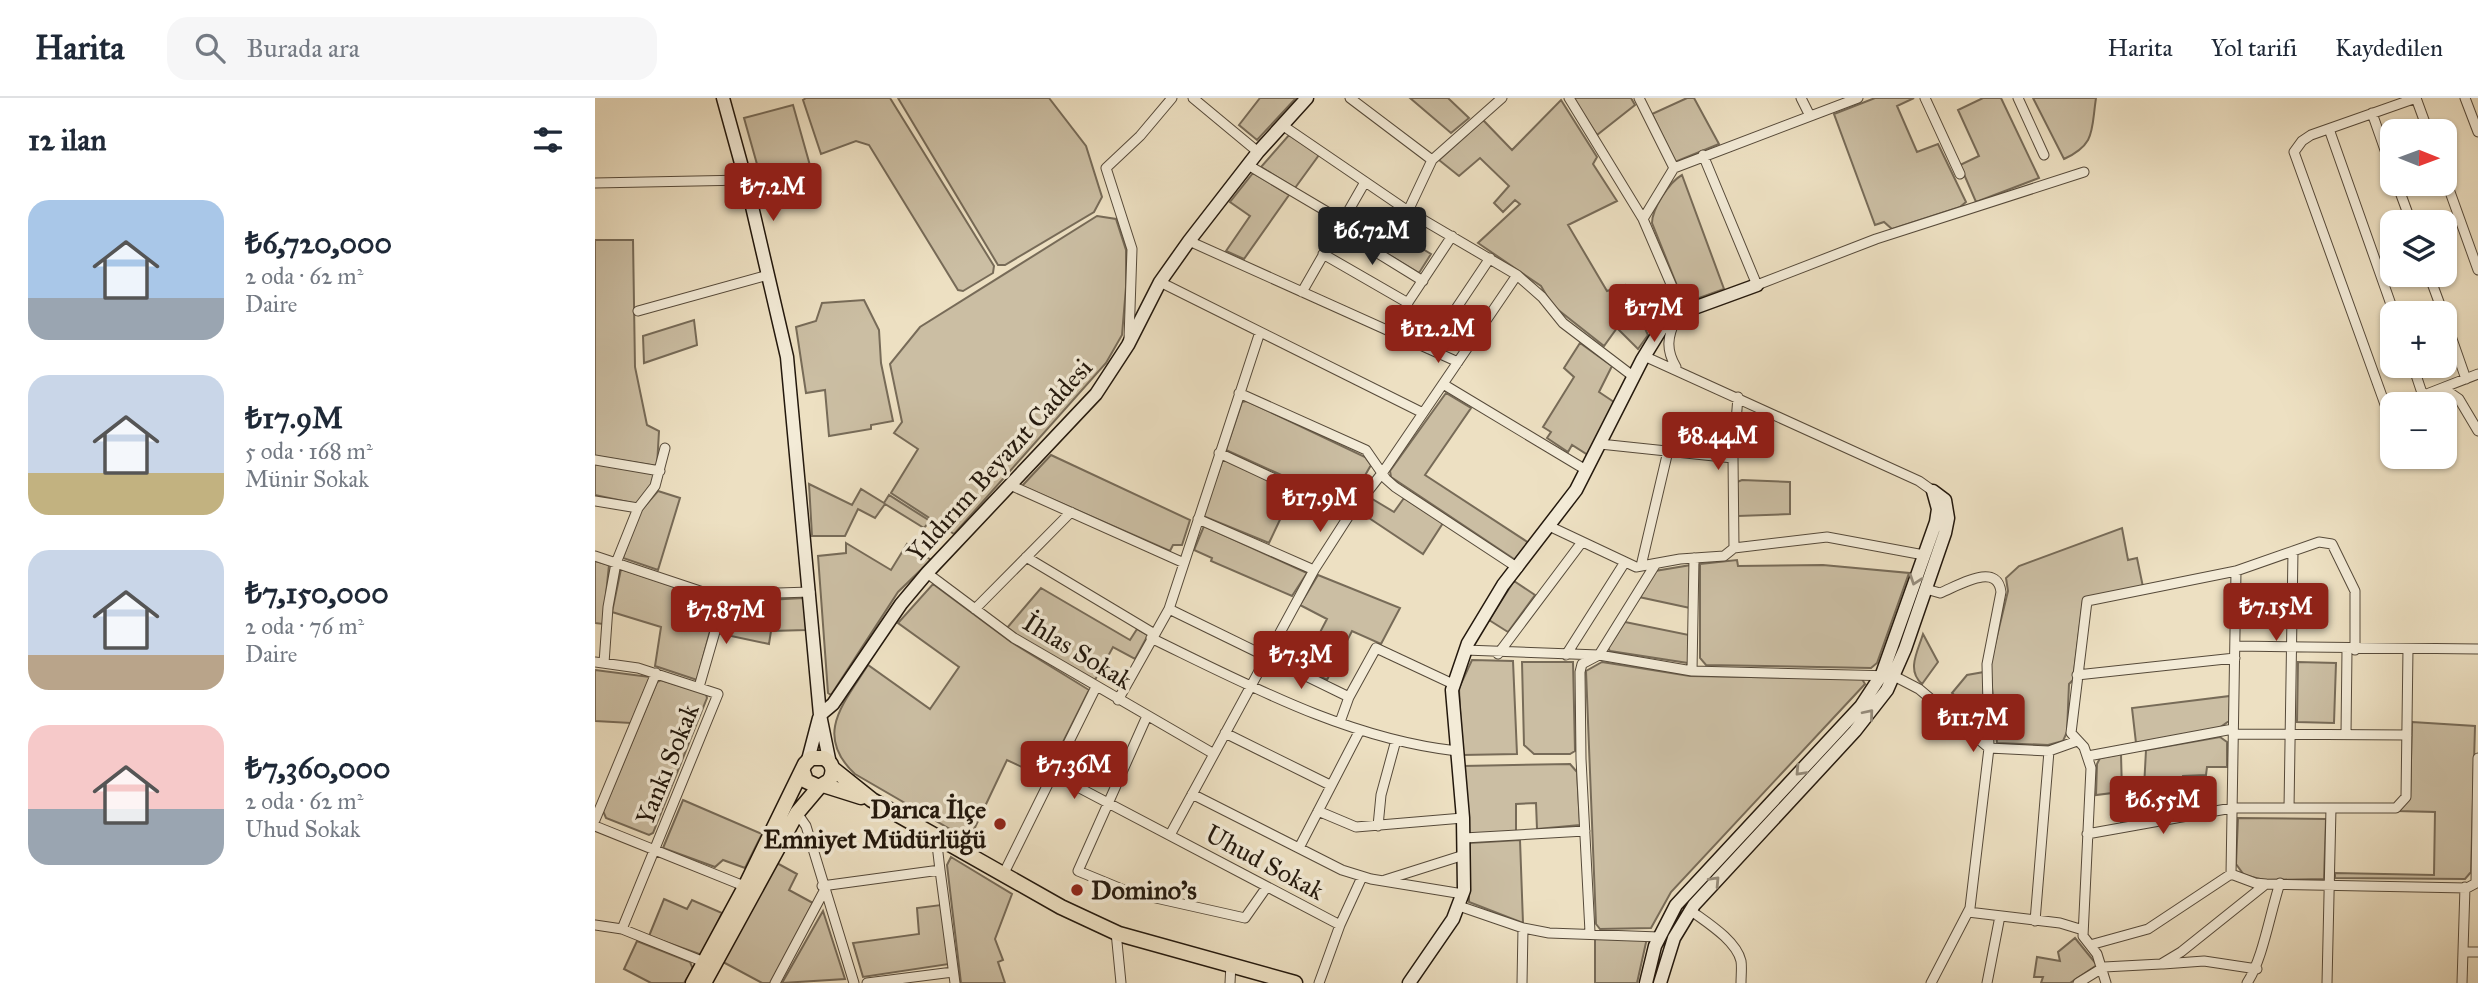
<!DOCTYPE html>
<html lang="tr">
<meta charset="utf-8">
<style>
body{margin:0;font-family:"IM FELL Great Primer",serif;background:#f6f6f7;color:#1f2937;height:100vh;display:flex;flex-direction:column;font-size:26px;white-space:nowrap}
*{box-sizing:border-box;margin:0}
p{font-size:23px;color:#747a83}
.icon{flex:none;width:38px;height:38px;fill:none;stroke:currentColor;stroke-width:2;stroke-linecap:round;stroke-linejoin:round}
.map{position:relative;flex:1;overflow:hidden}
.side{display:flex;flex-direction:column;background:#fff;width:595px}
.side>*{flex:none}
.needle{width:46px;rotate:91deg}
.controls{position:absolute;left:1785px;top:21px;display:grid;gap:14px}
.controls a{display:grid;place-items:center;width:77px;height:77px;border-radius:14px;background:#fff;box-shadow:0 2px 5px #0004;font-size:35px}
.price{position:absolute;translate:-50% -60px;padding:0 16px;border-radius:7px;background:#8f2418;color:#fff;font-size:23px;line-height:46px;filter:drop-shadow(0 2px 4px #0008)}
.price::after{content:'';position:absolute;left:50%;top:42px;width:21px;height:16px;margin-left:-10px;background:inherit;clip-path:polygon(0 0,100% 0,50% 100%)}
.price.current{background:#222;color:#fff}
ul{padding:0;list-style:none}
li{display:flex;align-items:center;gap:21px;height:175px;padding:0 28px}
li span{display:grid;place-items:center;flex:none;width:196px;height:140px;border-radius:21px;color:#555}
li>.icon{margin-inline-start:auto}
span .icon{width:84px;height:84px;fill:#fffc;stroke-width:1}
li b{font-size:30px}
h2{display:flex;justify-content:space-between;align-items:center;height:84px;padding:0 28px;font-size:30px}
header{display:flex;align-items:center;gap:42px;box-sizing:border-box;height:98px;padding:0 35px;background:#fff;border-bottom:2px solid #e0e1e3}
header strong{font-size:33px}
nav{display:flex;gap:38px;margin-inline-start:auto;font-size:24px}
.search{width:490px;height:63px;background:#f6f6f7;display:flex;align-items:center;gap:18px;box-sizing:border-box;padding:0 24px;border-radius:21px;color:#747a83;font-size:26px}
main{display:flex;flex:1;min-height:0}
.map>svg:first-child{display:block}
</style>
<header>
<strong>Harita</strong>
<div class="search"><svg class="icon" aria-label="search" viewBox="0 0 24 24"><circle cx="10" cy="10" r="6"/><path d="M15 15l6 6"/></svg>Burada ara</div>
<nav><a>Harita</a><a>Yol tarifi</a><a>Kaydedilen</a></nav>
</header>
<main>
<section class="side">
<h2>12 ilan<svg class="icon" aria-label="filters" viewBox="0 0 24 24"><path d="M4 7h16M4 17h16"/><circle cx="9" cy="7" r="2"/><circle cx="15" cy="17" r="2"/></svg></h2>
<ul>
<li><span style="background:linear-gradient(#a9c7e8 70%,#9aa5b1 0)"><svg class="icon" aria-label="home" viewBox="0 0 24 24"><path d="M3 11l9-7 9 7M6 9v11h12V9"/></svg></span><div><b>₺6,720,000</b><p>2 oda · 62 m²</p><p>Daire</p></div></li>
<li><span style="background:linear-gradient(#c9d6e8 70%,#c2b280 0)"><svg class="icon" aria-label="home" viewBox="0 0 24 24"><path d="M3 11l9-7 9 7M6 9v11h12V9"/></svg></span><div><b>₺17.9M</b><p>5 oda · 168 m²</p><p>Münir Sokak</p></div></li>
<li><span style="background:linear-gradient(#c9d6e8 75%,#b9a48a 0)"><svg class="icon" aria-label="home" viewBox="0 0 24 24"><path d="M3 11l9-7 9 7M6 9v11h12V9"/></svg></span><div><b>₺7,150,000</b><p>2 oda · 76 m²</p><p>Daire</p></div></li>
<li><span style="background:linear-gradient(#f6c9c9 60%,#9aa5b1 0)"><svg class="icon" aria-label="home" viewBox="0 0 24 24"><path d="M3 11l9-7 9 7M6 9v11h12V9"/></svg></span><div><b>₺7,360,000</b><p>2 oda · 62 m²</p><p>Uhud Sokak</p></div></li>
</ul>
</section>
<div class="map">
<svg width="1883" height="885" viewBox="0 0 1883 885">
<rect width="100%" height="100%" fill="#ede0c2"/>
<filter id="stains"><feTurbulence type="fractalNoise" baseFrequency=".00286" numOctaves="4"/><feColorMatrix values="0 0 0 0 .2 0 0 0 0 .09 0 0 0 0 .02 0 0 0 .5 -.17"/></filter>
<radialGradient id="worn" r=".72"><stop offset=".6" stop-color="#630" stop-opacity="0"/><stop offset="1" stop-color="#630" stop-opacity=".3"/></radialGradient>
<path fill="#cbbea3" stroke="#776b58" stroke-width="2" d="M211 0H295L399 168 398 175 368 193 363 192 274 47 261 43 226 56 208 2Z
M303 0H454L491 48 507 99 499 114 410 167H403Z
M665 0H701L662 42 644 27Z
M815 0H853L874 20 856 35Z
M978 0H1036L1040 7 1002 37Z
M1092 0H1099L1124 46 1080 64 1057 16Z
M1280 0H1319L1302 8 1322 54 1343 46 1371 104 1365 109 1297 131 1289 124 1280 127 1239 16Z
M1388 0H1406L1444 80 1381 104 1365 67 1384 58 1363 12Z
M1438 0H1501C1496 33 1501 46 1469 61Z
M966 2 1002 59 998 66 1022 103 973 127 1012 193 1030 187 1053 237 1043 251 1022 230 1009 248 957 207 946 188 883 145 925 106 920 102 908 114 899 105 914 88 885 60 864 78 844 62 888 22 917 52Z
M198 7 216 71 167 84 149 20Z
M694 37 724 57 700 90 666 69Z
M658 75 694 97 649 161 631 153 655 118 635 104Z
M1087 77 1129 191 1093 204 1087 200 1057 125C1057 111 1074 84 1087 77Z
M502 118 521 121 531 152V189L527 237 511 265 359 436 296 395 323 351 299 335 307 324 295 266 325 229Z
M813 118 828 127 818 145 836 156 824 175 791 155Z
M0 142H38L40 269 52 327 64 333 62 368 0 358Z
M269 202 284 232 286 265 298 323 276 327V331L234 338 230 292 211 295 201 229 221 223 227 205Z
M99 222 102 247 49 265 48 238Z
M985 245 1017 268 1004 294 1019 304 993 357 977 347 973 354 952 340 956 334 948 329 979 279 969 270Z
M851 295 876 310 830 377 934 445 922 463 796 379 795 373Z
M652 303 770 359 776 367 765 386 768 392 755 408 631 352 647 304Z
M456 357 595 422 587 447H578L575 453 427 388Z
M628 361 698 394 674 445 608 418Z
M0 366 61 376 57 388 42 406 0 397Z
M1147 382 1195 384V416L1143 418 1142 384Z
M214 386 257 407 266 391 289 405 294 397 335 423 329 430 290 406 280 420 263 411 250 438H217Z
M63 393 85 400 63 472 28 460 43 416Z
M774 399 799 414 809 400 848 425 828 456 765 414Z
M609 428 712 475 697 498 616 463 617 460 599 452Z
M1527 430 1533 462 1542 460 1548 489 1488 502 1478 582 1474 586 1472 634 1468 643 1453 647 1402 645 1395 567 1413 493 1411 480 1424 468Z
M251 445 296 472 312 446 336 462 303 494 236 597 233 595 223 458 251 455Z
M1142 462 1143 468 1228 467 1314 475 1282 565 1276 570 1111 567 1105 560V466Z
M0 463 14 467 8 526 0 525Z
M1096 467 1095 510 1044 499 1060 473Z
M26 471 123 503 102 582 60 568 66 529 17 514Z
M723 477 805 510 786 546 757 533 732 582 707 569 732 521 705 507Z
M919 483 940 497 913 534 894 522Z
M338 486 416 544 494 592 450 680 412 662 374 742 260 676C218 637 249 605 273 567L335 611 364 569 303 525Z
M446 490 535 542 542 531 553 537 540 561 518 549 500 582 420 537 412 530Z
M209 500 211 532 176 533 174 546 122 535 131 504Z
M1030 524 1094 537 1093 565 1015 553 1013 550Z
M1328 536 1343 564 1327 586C1311 572 1323 553 1328 536Z
M877 562 918 563 922 656 867 657 864 590Z
M927 564H978L980 653 975 656H939L929 647Z
M1007 564 1095 578 1267 581 1270 586 1076 794 1056 830 1005 831 1001 826 991 573Z
M1703 564 1741 565 1739 625 1702 624Z
M0 572 55 579 36 625 0 623Z
M1389 574 1391 632 1384 633 1362 615 1369 606 1357 595 1372 577Z
M66 582 111 596 112 600 58 735 54 737 11 720 8 713 62 584Z
M1635 598 1634 623 1624 630 1541 645 1537 610Z
M1817 624 1880 628 1876 774 1870 781 1740 780V775L1839 777 1840 714 1803 713 1815 700Z
M1625 639 1632 644V669H1612L1611 677 1588 678 1586 713 1526 725V694L1501 697 1502 666 1505 660 1526 656 1527 694 1549 690 1551 652Z
M975 666 982 674 985 727 942 731 941 705 921 706V734L873 736 868 668Z
M88 702 167 736 150 770 128 762 120 769 68 750Z
M1643 720 1731 721 1729 781 1669 782 1649 777 1641 766Z
M925 742 928 825 874 804V745Z
M356 759 417 796 400 841 408 862 403 864 410 885H366L352 767Z
M180 764 202 776 194 792 218 805 176 885H167L128 864Z
M69 801 92 811 97 802 127 815 107 857 54 838Z
M346 807 354 866 268 879 258 845 324 836 322 810Z
M228 813 250 881 187 885Z
M1000 838 1052 840 1042 885H1000Z
M1480 840 1502 867 1475 885H1446L1448 879H1439L1442 859 1465 863 1463 854Z
M42 843 95 864 98 871 89 885H56L29 871Z"/>
<g fill="none" stroke-linecap="round" stroke-linejoin="round">
<defs>
<path id="street" d="M598 0 663 54
M755 0 837 62
M974 0 1048 121 1088 214
M1044 0 1079 70
M1206 0 1215 18
M1330 0 1365 76
M1423 0 1449 57
M1821 0 1833 33
M1870 0 1883 34
M1777 15 1797 72
M687 27 813 113 922 177 947 199 968 225 1039 279
M1734 31 1799 215
M1108 57 1162 187 1281 141 1489 74
M653 67 746 122
M1850 80 1883 172
M0 85 151 82
M1802 86 1816 124
M1048 121 1079 70 1263 0
M742 130 828 183
M594 143 863 264
M728 156 813 205
M784 156 813 113 837 62 907 0
M1834 177 1848 215
M565 184 828 315
M707 194 770 84
M43 213 173 177
M1081 221C1072 239 1071 252 1081 269
M1850 221 1871 281
M794 233 857 138
M534 241 537 151 511 70 545 38 577 0
M834 251 895 160
M1049 258 1324 383 1338 393
M1818 268 1828 298
M848 286 991 372
M1848 290 1864 301 1883 333
M644 295 771 352 791 381 800 389 923 470
M1806 306 1883 276
M1797 310 1792 312 1699 54 1707 43 1716 37 1821 0
M1005 346 1138 360
M624 355 755 416 788 374 922 177
M0 362 65 373
M415 387 589 465
M0 403 43 410
M603 421 719 472
M954 428 1041 469 1085 461 1129 458 1139 450 1232 439 1329 457
M1139 450 1138 360 1143 299
M0 458 117 497 215 494
M431 459 558 535
M1046 468 1073 353
M332 475 419 540 619 656
M1331 491 1345 495C1363 488 1402 463 1406 494L1392 566 1394 650 1375 810 1336 885
M380 511 476 414
M574 511 754 599
M556 540C653 587 753 641 862 653
M1640 548 1883 551
M870 552 1004 557 1097 573 1099 460
M903 556 987 444
M971 557 1030 464
M0 564 43 570 123 596 27 831
M9 565 13 509 21 465 43 410 60 388 70 350
M1097 573 1299 578 1324 591 1394 650 1454 653 1482 643
M1482 577 1640 560
M104 589 130 499
M523 602 574 511 665 234
M552 618 483 773 534 794 650 820 671 790
M745 624 754 599 781 550 858 586
M630 635 735 687
M1638 636 1812 637
M1751 636 1752 552
M1493 658 1638 631
M458 676 745 827
M597 696 747 772 776 781 868 796
M1694 710 1698 453
M723 713 761 729 868 720
M202 715 211 728 259 885
M0 722 61 575
M0 728 154 790
M783 728 786 697 801 642
M1492 736 1637 710H1801L1811 699 1813 551
M575 737 719 472 755 416
M869 740 990 733
M704 750 765 632
M345 772 360 885
M409 775 501 589
M1636 776 1641 473
M1636 776 1660 785 1671 786 1872 790 1883 784
M790 782 869 757
M1881 784 1883 660
M227 788 345 772 341 738
M864 808 928 830 954 835 1064 839
M1095 812C1111 824 1141 842 1146 863 1147 869 1146 878 1146 885
M1373 814 1465 825 1488 832
M1440 823 1454 653
M0 827 27 831 109 864
M521 834 526 885
M995 834 986 661 985 574 987 566 1004 557 1060 467
M1495 847 1553 831 1636 776
M1868 854H1883
M1568 866 1609 863 1662 871
M180 885 229 793
M272 885 358 874
M635 885 636 866
M724 885 745 827 767 779
M927 885 928 830
M1392 885 1405 818
M1483 885 1509 869 1566 866 1586 854 1671 786
M1511 885 1502 856 1488 838 1496 670 1489 649 1476 635 1492 503 1641 473 1724 444 1737 446 1760 493V552
M1652 885C1668 861 1675 815 1685 785
M1732 885 1736 710
M1867 885 1870 789"/>
<path id="secondary" d="M128 0 152 87 192 259 225 617 235 666
M225 617 238 606 306 506 332 475 501 296 533 247 565 184 594 143 663 54 712 0
M213 662 224 620
M814 885 858 821 869 792 868 720 857 592 873 545 908 487 981 392 1047 262 1066 231 1088 214 1162 187
M1051 885 1060 848 1081 807 1266 608 1287 576 1341 424 1343 411 1338 393
M1065 885 1079 840 1099 807 1260 633 1292 592 1310 551 1350 435 1353 420 1350 402 1338 393"/>
<path id="primary" d="M237 670 277 702 466 809 524 836 700 885
M228 687 266 699
M98 885 150 789 210 666 216 660H229C238 665 240 674 234 683L224 689 211 683 208 674
M109 885 202 715 224 689"/>
</defs>
<use href="#street" stroke="#564a3a" stroke-width="11"/>
<use href="#secondary" stroke="#23180d" stroke-width="15"/>
<use href="#primary" stroke="#23180d" stroke-width="17"/>
<use href="#street" stroke="#f3ebd7" stroke-width="9"/>
<use href="#secondary" stroke="#f3ebd7" stroke-width="12"/>
<use href="#primary" stroke="#ede0c2" stroke-width="14"/>
</g>
<defs><path id="oneway-chevron" d="M-2-3.5L2.5 0L-2 3.5" fill="none" stroke-width="1.6" stroke-linecap="round" stroke-linejoin="round" transform="scale(1.75)"/></defs>
<g stroke="#958c7c">
<use href="#oneway-chevron" transform="translate(1320 482) rotate(109)"/>
<use href="#oneway-chevron" transform="translate(1274 616) rotate(-50)"/>
<use href="#oneway-chevron" transform="translate(1205 673) rotate(133)"/>
<use href="#oneway-chevron" transform="translate(1120 783) rotate(-47)"/>
</g>
<g fill="#8f2418" stroke="#f3ebd7" stroke-width="2.5">
<circle cx="405" cy="726" r="7"/>
<circle cx="482" cy="792" r="7"/>
</g>
<g text-anchor="middle" stroke-width="7" stroke-linejoin="round" paint-order="stroke">
<g font-size="26" fill="#23180d" stroke="#f3ebd7">
<text transform="translate(404 362) rotate(-48)" y="9">Yıldırım Beyazıt Caddesi</text>
<text transform="translate(483 553) rotate(31)" y="9">İhlas Sokak</text>
<text transform="translate(72 666) rotate(-68)" y="9">Yankı Sokak</text>
<text transform="translate(670 764) rotate(28)" y="9">Uhud Sokak</text>
</g>
<g font-size="26" font-weight="bold" fill="#23180d" stroke="#f3ebd7" text-anchor="end">
<text x="391" y="720">Darıca İlçe<tspan x="391" dy="30">Emniyet Müdürlüğü</tspan></text>
<text x="496" y="801" text-anchor="start">Domino's</text>
</g>
</g>
<rect width="100%" height="100%" filter="url(#stains)"/>
<rect width="100%" height="100%" fill="url(#worn)"/>
</svg>
<div class="controls">
<a><svg class="needle" viewBox="-14 -14 28 28"><path d="M0-13l5 13h-10z" fill="#e53935"/><path d="M0 13l5-13h-10z" fill="#747a83"/></svg></a>
<a><svg class="icon" aria-label="layers" viewBox="0 0 24 24"><path d="M12 4l9 5-9 5-9-5zM3 14l9 5 9-5"/></svg></a>
<a>+</a>
<a>−</a>
</div>
<b class="price" style="left:178px;top:125px">₺7.2M</b>
<b class="price current" style="left:777px;top:169px">₺6.72M</b>
<b class="price" style="left:1059px;top:246px">₺17M</b>
<b class="price" style="left:843px;top:267px">₺12.2M</b>
<b class="price" style="left:1123px;top:374px">₺8.44M</b>
<b class="price" style="left:725px;top:436px">₺17.9M</b>
<b class="price" style="left:1681px;top:545px">₺7.15M</b>
<b class="price" style="left:131px;top:548px">₺7.87M</b>
<b class="price" style="left:706px;top:593px">₺7.3M</b>
<b class="price" style="left:1378px;top:656px">₺11.7M</b>
<b class="price" style="left:479px;top:703px">₺7.36M</b>
<b class="price" style="left:1568px;top:738px">₺6.55M</b>
</div>
</main>
